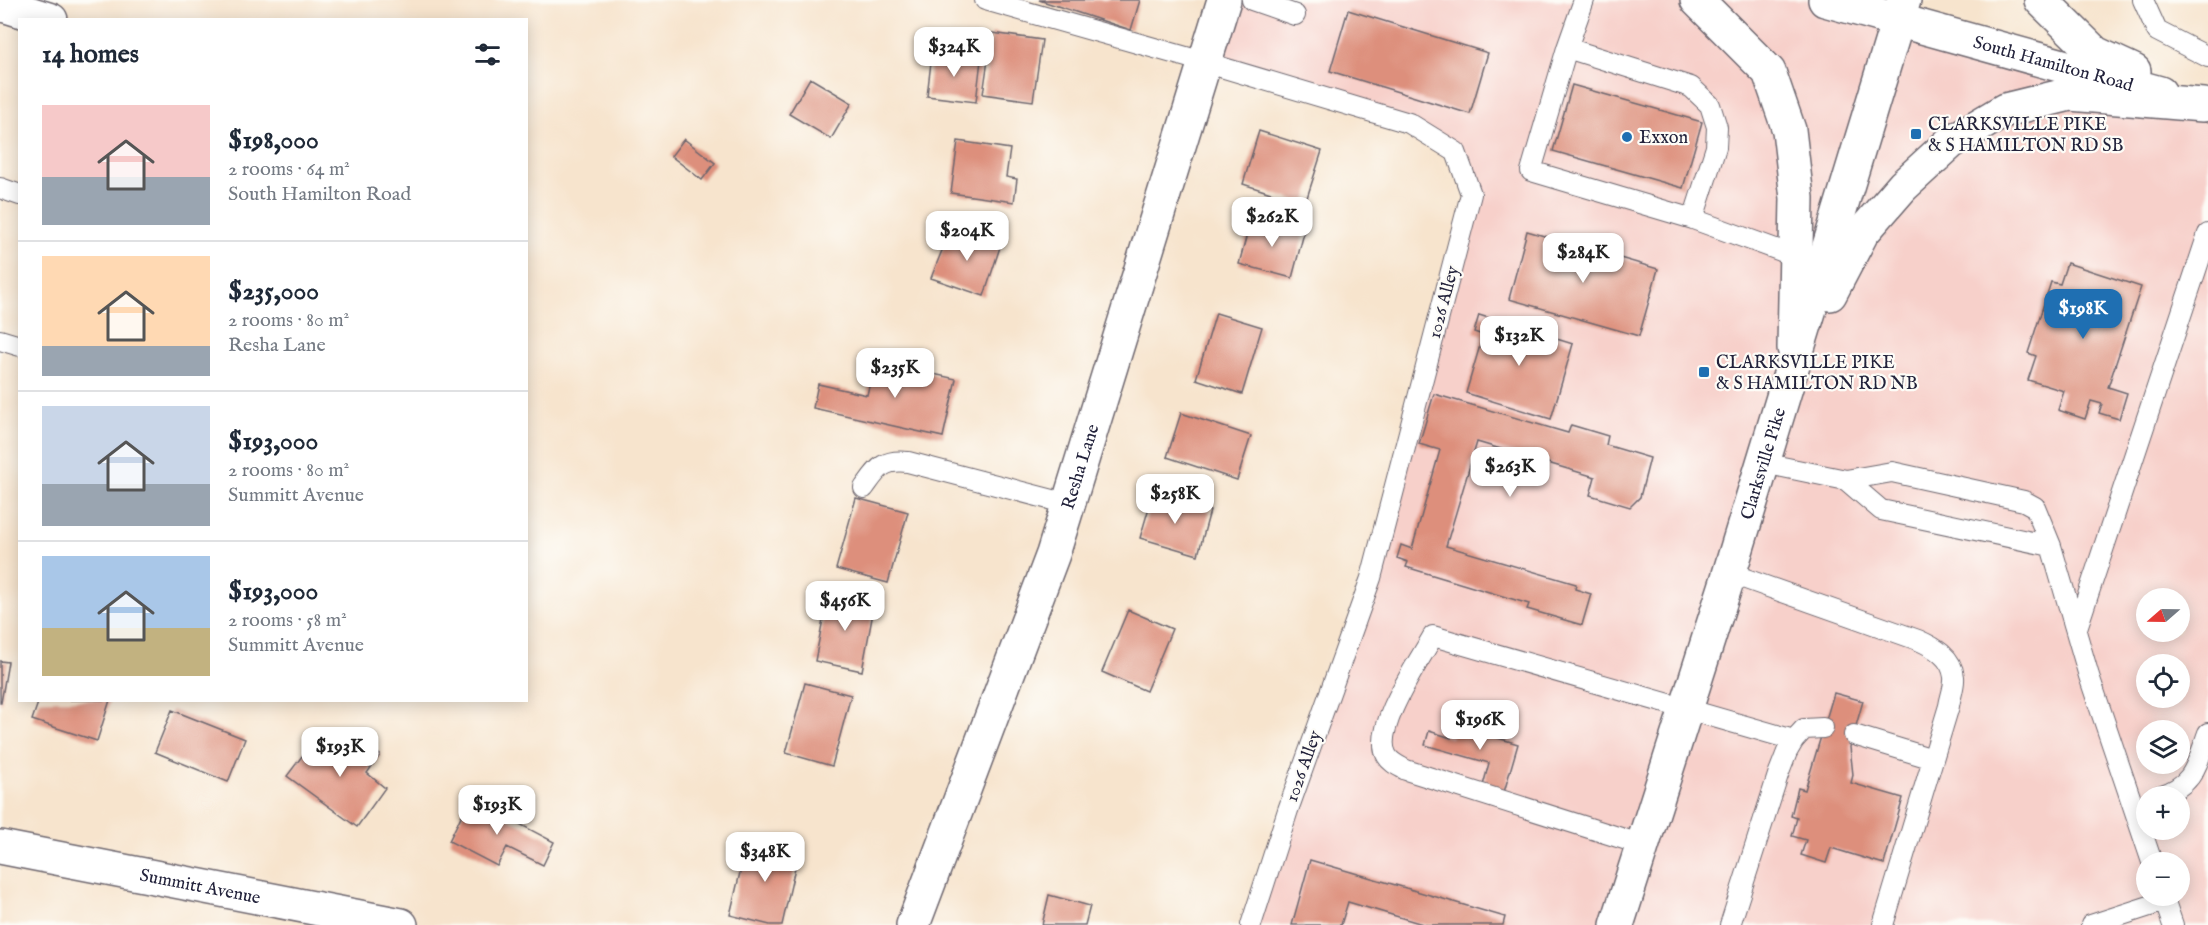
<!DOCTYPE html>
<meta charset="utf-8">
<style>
body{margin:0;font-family:"IM FELL English",serif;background:#f6f6f7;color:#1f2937;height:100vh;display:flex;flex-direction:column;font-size:22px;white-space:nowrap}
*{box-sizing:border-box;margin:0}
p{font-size:20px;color:#747a83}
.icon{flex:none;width:33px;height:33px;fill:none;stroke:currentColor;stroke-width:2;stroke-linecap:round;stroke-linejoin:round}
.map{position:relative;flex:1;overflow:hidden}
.side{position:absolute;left:18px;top:18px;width:510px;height:684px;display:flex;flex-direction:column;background:#fff;border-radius:0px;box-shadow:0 3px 15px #0003}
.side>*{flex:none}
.needle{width:39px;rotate:250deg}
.buttons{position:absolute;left:2136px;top:588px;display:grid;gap:12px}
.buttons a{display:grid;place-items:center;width:54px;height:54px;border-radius:50%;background:#fff;box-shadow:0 3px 15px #0003;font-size:30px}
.price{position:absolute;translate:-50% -51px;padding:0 14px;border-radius:12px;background:#fff;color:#222;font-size:20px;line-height:39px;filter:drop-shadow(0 2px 3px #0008)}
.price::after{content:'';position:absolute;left:50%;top:36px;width:18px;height:14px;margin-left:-9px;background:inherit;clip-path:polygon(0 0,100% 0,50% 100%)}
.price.current{background:#1f6fb2;color:#fff}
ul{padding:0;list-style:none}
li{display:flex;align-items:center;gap:18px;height:150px;padding:0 24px}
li+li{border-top:2px solid #e0e1e3}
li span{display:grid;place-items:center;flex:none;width:168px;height:120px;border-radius:0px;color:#555}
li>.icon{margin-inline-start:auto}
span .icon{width:72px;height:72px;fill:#fffc;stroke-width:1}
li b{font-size:26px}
h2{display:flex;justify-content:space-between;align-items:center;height:72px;padding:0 24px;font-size:26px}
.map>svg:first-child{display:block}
</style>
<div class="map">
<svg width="2208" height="925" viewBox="0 0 2208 925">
<rect width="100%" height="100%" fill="#fdfcf7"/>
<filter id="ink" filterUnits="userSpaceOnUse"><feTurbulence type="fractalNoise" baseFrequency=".0167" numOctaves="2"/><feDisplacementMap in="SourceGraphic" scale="12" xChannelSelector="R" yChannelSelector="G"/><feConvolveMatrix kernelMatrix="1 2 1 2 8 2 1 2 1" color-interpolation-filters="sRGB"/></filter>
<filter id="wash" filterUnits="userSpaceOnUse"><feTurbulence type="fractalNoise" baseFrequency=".008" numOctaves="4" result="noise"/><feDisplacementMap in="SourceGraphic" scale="24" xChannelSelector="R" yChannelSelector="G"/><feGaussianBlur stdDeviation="1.35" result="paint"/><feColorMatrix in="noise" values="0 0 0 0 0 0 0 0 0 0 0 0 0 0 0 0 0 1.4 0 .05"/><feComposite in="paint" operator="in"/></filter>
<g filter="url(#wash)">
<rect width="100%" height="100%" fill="#f7e4cd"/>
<path fill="#f7d0ca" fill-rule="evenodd" d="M1224 0H1825L2208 106V925H1251L1371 578 1471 194 1456 152 1409 123 1204 62ZM2146 598H2180V632H2146ZM2146 664H2180V698H2146ZM2146 730H2180V764H2146ZM2146 796H2180V830H2146ZM2146 862H2180V896H2146Z"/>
<g id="blocks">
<path fill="#dd8f7c" d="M1039 0H1140L1131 30Z
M1348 10 1488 53 1470 114 1330 71Z
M992 33 1042 40 1033 101 983 94Z
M932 54 981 60 976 102 927 96Z
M810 78 852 103 831 139 789 114Z
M1572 85 1702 122 1683 188 1553 151Z
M1259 131 1322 151 1305 204 1243 184Z
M684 139 715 163 702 180 671 156Z
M958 141 1010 149 1006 177 1017 179 1014 202 951 193Z
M1251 219 1304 233 1292 278 1239 264Z
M951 228 1001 244 984 296 931 278Z
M1527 231 1658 269 1639 336 1509 299Z
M2067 263 2141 287 2108 387 2127 393 2119 419 2099 413 2102 404 2091 401 2085 419 2058 410 2064 391 2028 380 2036 356 2028 353 2051 282 2060 284Z
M1216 313 1262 327 1242 394 1196 379Z
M1479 315 1573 344 1551 419 1466 393 1483 335 1474 332Z
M875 361 956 379 943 437 813 408 818 384 867 395Z
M1434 394 1568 433 1571 425 1608 436 1606 445 1650 458 1640 497 1630 507 1590 495 1595 477 1477 442 1446 546 1576 584 1575 589 1591 594 1582 625 1527 609 1529 604 1406 567 1408 562 1397 558 1401 545 1412 549 1440 450 1419 444Z
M1181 413 1251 436 1237 480 1167 457Z
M1153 494 1210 511 1198 555 1140 538Z
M856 498 908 512 888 583 836 569Z
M828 593 875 602 862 671 815 661Z
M1128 610 1172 629 1146 691 1102 672Z
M0 661 8 662 1 703H0Z
M805 683 851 695 832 766 786 753Z
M1834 693 1863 701 1850 747 1853 775 1851 783 1903 798 1884 864 1831 848 1826 863 1801 855 1806 840 1792 836 1797 818 1791 816 1798 788 1805 790Z
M39 700H110L97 741 32 720Z
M172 710 245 739 228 782 155 752Z
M1457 715 1492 724 1488 735 1518 744 1502 799 1481 793 1489 763 1425 745 1429 731 1451 738Z
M353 735 380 755 367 773 385 788 357 827 287 776 315 739 338 756Z
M470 798 554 842 543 865 507 847 497 866 449 841Z
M748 839 799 850 782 925H770L730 915Z
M1310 860 1505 917 1503 925H1426L1348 902 1341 925H1292Z
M1049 895 1090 906 1085 925H1042Z"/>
</g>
</g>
<g filter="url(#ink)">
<use href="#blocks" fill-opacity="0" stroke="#6d666e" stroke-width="1.5"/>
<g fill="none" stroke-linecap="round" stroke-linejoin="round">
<defs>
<path id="lane" d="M985 0 1204 62 1409 123 1456 152 1471 194 1371 578 1288 810 1251 925
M1252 0 1295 15
M1584 0 1567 48 1531 171 1693 219 1795 256
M2143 0 2157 31 2208 57
M1567 48 1691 87 1710 105 1717 127 1716 147 1693 219
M0 188 20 195
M0 340 20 346
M1763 463 1846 480 1881 510 2051 546 2089 676 2152 862
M1846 480 1892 472 2024 501 2035 507 2051 546
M864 488C878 469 882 459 908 462L1068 504
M1729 573 1918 640C1934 647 1952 657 1954 677 1955 686 1950 698 1949 706L1883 925
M2076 631 2208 234
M1854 735 1933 759
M2160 796C2195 784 2196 766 2208 733
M1643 845 1406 770C1399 766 1391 763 1387 756 1371 730 1420 660 1433 636L1794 740 1804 729 1823 728
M2163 896 2173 925
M1730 925 1778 775 1787 752 1794 740
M2091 925 2165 901"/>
<g id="street">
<path d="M0 4 51 20"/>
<path id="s1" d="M0 847 401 925"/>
<path id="s2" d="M913 925 1053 554 1224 0"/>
</g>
<g id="secondary">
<path d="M1697 0 1769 72 1789 130 1797 198 1794 348"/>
<path id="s3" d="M1825 0 2160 93"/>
<path d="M2041 0 2095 53 2134 71"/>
</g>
<g id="primary">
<path d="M1830 294 1862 233 1903 186 1951 142 2005 110 2070 94 2203 105"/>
<path id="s4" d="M1617 925 1727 581 1904 0"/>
</g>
</defs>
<use href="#lane" stroke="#6d666e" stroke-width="22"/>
<use href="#street" stroke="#6d666e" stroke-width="36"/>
<use href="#secondary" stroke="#6d666e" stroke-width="36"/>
<use href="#primary" stroke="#6d666e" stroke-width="36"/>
<use href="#lane" stroke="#fff" stroke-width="20"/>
<use href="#street" stroke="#fff" stroke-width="33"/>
<use href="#secondary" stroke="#fff" stroke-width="33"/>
<use href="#primary" stroke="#fff" stroke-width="33"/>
</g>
</g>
<g fill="#1f6fb2" stroke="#fdfcf7" stroke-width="2">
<rect x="1910" y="128" width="12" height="12" rx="3"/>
<circle cx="1627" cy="137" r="6"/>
<rect x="1698" y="366" width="12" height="12" rx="3"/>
</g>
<g text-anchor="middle" stroke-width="4.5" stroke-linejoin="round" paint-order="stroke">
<g font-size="18" fill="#22223b" stroke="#fdfcf7">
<text dy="6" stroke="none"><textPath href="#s3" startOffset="237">South Hamilton Road</textPath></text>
<text transform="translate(1443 302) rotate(-75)" y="6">1026 Alley</text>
<text dy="6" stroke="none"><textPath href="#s4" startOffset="484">Clarksville Pike</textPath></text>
<text dy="6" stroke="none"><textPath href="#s2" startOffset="488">Resha Lane</textPath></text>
<text transform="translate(1303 766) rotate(-70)" y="6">1026 Alley</text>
<text dy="6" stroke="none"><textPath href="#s1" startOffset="204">Summitt Avenue</textPath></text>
</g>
<g font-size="18" fill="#22223b" stroke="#fdfcf7" text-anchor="start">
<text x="1928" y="130">CLARKSVILLE PIKE<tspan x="1928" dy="21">&amp; S HAMILTON RD SB</tspan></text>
<text x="1639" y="143">Exxon</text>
<text x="1716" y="368">CLARKSVILLE PIKE<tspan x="1716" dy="21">&amp; S HAMILTON RD NB</tspan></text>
</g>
</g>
</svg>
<div class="buttons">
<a><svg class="needle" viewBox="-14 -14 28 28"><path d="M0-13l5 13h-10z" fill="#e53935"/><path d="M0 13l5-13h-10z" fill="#747a83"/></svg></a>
<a><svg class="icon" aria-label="locate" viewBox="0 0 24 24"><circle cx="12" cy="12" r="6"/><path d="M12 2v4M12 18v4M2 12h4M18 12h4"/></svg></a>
<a><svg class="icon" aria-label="layers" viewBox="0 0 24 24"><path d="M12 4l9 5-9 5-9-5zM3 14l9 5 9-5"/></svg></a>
<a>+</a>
<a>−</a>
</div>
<b class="price" style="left:954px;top:78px">$324K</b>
<b class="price" style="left:1272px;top:248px">$262K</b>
<b class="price" style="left:967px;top:262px">$204K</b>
<b class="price" style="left:1583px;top:284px">$284K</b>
<b class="price current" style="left:2083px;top:340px">$198K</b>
<b class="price" style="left:1519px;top:367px">$132K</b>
<b class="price" style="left:895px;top:399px">$235K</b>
<b class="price" style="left:1510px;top:498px">$263K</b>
<b class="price" style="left:1175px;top:525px">$258K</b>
<b class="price" style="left:845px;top:632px">$456K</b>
<b class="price" style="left:1480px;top:751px">$196K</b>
<b class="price" style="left:340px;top:778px">$193K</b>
<b class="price" style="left:497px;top:836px">$193K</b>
<b class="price" style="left:765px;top:883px">$348K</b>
<section class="side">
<h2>14 homes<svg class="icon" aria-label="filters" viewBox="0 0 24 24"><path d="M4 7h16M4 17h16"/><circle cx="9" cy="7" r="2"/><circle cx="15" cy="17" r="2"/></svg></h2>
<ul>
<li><span style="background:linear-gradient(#f6c9c9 60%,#9aa5b1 0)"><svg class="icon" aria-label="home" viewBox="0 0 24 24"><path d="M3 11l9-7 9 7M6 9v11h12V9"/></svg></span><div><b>$198,000</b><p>2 rooms · 64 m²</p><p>South Hamilton Road</p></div></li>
<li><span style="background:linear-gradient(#ffd9b3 75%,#9aa5b1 0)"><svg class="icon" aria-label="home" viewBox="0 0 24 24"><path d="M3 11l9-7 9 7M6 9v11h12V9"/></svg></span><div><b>$235,000</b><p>2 rooms · 80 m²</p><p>Resha Lane</p></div></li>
<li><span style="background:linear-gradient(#c9d6e8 65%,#9aa5b1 0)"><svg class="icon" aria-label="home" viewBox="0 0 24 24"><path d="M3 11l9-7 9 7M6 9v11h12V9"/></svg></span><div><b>$193,000</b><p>2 rooms · 80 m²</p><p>Summitt Avenue</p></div></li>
<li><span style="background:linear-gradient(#a9c7e8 60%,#c2b280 0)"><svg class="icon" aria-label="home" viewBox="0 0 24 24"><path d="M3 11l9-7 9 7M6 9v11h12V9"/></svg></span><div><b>$193,000</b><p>2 rooms · 58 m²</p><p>Summitt Avenue</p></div></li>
</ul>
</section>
</div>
